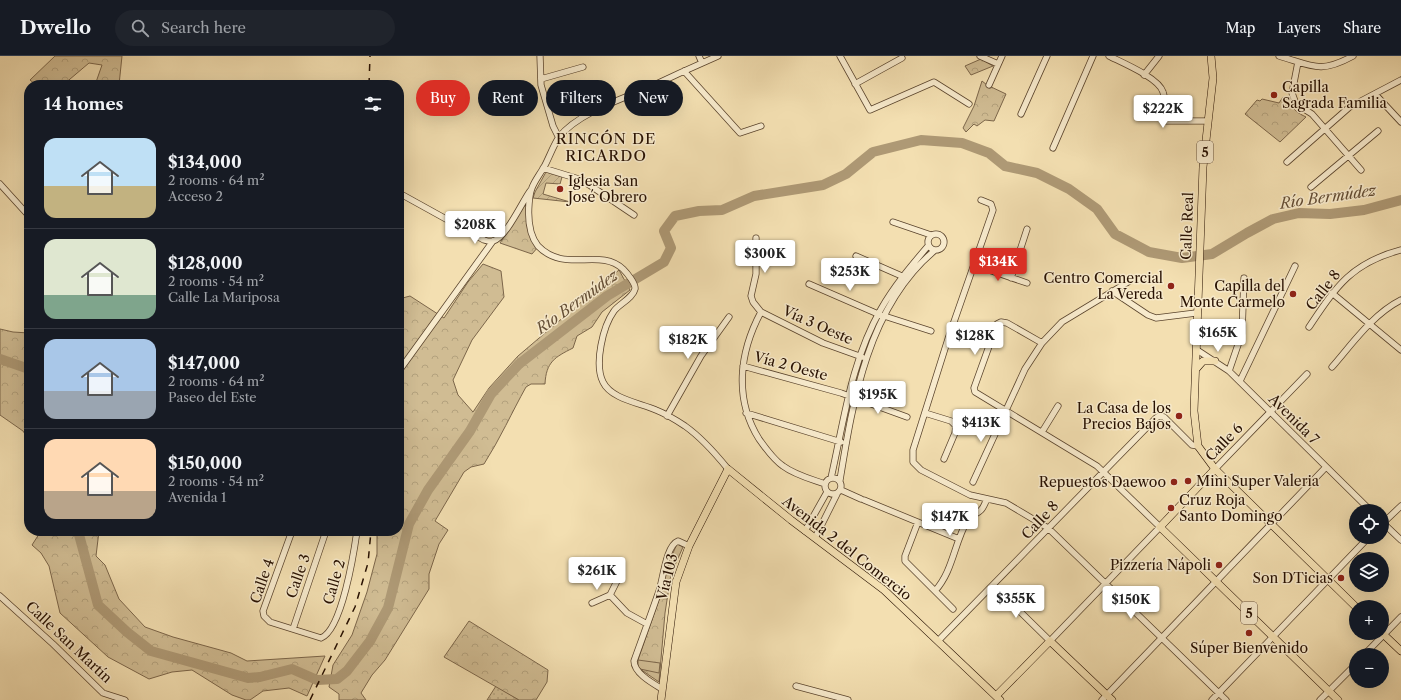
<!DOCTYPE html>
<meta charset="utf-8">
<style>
body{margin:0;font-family:"Libre Caslon Text",serif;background:#20242c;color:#f1f3f6;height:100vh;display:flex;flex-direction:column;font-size:15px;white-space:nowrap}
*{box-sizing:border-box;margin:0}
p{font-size:13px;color:#9ea1a6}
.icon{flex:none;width:22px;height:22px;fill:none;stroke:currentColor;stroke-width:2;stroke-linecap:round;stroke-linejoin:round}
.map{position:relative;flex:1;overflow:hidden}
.drawer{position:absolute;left:24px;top:24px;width:380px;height:456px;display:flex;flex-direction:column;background:#171b24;border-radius:16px;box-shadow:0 4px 16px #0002}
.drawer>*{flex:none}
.hud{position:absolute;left:416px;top:24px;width:380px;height:36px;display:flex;gap:8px}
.controls{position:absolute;left:1349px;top:448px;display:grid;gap:8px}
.controls a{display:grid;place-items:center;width:40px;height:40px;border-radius:50%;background:#171b24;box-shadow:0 4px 16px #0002;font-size:20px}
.price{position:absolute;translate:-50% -34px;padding:0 9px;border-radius:4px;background:#fff;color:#222;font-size:13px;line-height:26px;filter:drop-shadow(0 1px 2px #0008)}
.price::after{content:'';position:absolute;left:50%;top:24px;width:12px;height:9px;margin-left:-6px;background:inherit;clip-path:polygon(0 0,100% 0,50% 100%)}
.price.selected{background:#d93025;color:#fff}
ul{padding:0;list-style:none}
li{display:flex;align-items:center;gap:12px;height:100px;padding:0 20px}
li+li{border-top:1px solid #363941}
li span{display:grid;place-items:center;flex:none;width:112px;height:80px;border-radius:12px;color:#555}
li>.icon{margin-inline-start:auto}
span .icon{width:48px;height:48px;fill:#fffc;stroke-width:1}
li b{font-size:17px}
h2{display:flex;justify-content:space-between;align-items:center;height:48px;padding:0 20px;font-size:17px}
.tag{padding:0 14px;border-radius:18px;background:#171b24;box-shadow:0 4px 16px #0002;font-size:14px;line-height:36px}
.tag.selected{background:#d93025;color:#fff}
header{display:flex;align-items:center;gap:24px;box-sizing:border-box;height:56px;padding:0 20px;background:#171b24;border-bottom:1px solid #363941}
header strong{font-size:19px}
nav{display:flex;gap:22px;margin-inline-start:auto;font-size:14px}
.search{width:280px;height:36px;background:#20242c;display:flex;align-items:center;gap:10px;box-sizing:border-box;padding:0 14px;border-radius:22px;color:#9ea1a6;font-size:15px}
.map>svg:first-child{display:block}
</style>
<header>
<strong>Dwello</strong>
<div class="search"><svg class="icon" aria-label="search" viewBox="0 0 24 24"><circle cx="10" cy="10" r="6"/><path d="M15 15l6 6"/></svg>Search here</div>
<nav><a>Map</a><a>Layers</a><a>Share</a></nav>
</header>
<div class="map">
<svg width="1401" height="644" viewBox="0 0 1401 644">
<defs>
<pattern id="grass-dots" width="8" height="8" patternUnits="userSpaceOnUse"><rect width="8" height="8" fill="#d0bc93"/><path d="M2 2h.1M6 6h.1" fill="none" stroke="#b3a17d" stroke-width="1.8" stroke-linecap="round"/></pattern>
<pattern id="forest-crowns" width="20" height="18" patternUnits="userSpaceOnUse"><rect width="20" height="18" fill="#d0bc93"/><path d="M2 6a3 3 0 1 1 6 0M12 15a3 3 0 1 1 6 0" fill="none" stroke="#b3a17d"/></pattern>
<pattern id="garden-furrows" width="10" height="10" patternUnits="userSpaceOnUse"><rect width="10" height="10" fill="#d0bc93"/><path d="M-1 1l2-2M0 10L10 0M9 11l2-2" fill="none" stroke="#b3a17d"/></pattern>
</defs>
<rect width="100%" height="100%" fill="#f3dfb1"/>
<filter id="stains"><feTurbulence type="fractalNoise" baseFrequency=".005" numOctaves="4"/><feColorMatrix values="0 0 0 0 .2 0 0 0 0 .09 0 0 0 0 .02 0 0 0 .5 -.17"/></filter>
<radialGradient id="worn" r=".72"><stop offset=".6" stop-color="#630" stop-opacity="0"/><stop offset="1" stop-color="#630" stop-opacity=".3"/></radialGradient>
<path fill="url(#grass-dots)" stroke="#7c664a" d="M496 630 519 644H487Z"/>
<path fill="url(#forest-crowns)" stroke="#7c664a" d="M55 0H122L119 29H95L102 9 89 7 63 29H36L30 24Z
M981 3 993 10 971 19 965 10Z
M982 25 987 29 1006 38 994 65 985 64 977 70 974 68 966 76 963 72 974 50Z
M1283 41 1291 45C1292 54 1298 57 1306 61L1280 86 1245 58 1257 44 1260 45 1262 43 1279 47Z
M528 144 527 153 538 191 532 198 500 187Z
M483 208 501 215 504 241 472 284 453 324 458 339 473 356 489 332 518 300 619 214 630 234 602 256 592 271 577 280 573 292C555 301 546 306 545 328H531L526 331C512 356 500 383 484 408L471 411 464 416 435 465 448 474 439 488 429 518V533L385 604 372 619 361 637 366 644H339V638L329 631 333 609 352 579 367 536 377 498V475H399V243L410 240 444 262 468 226Z
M0 273 13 276 29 277V384L23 375 0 359Z
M41 475H99L96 500 105 509 119 543 145 571 173 581 231 597 247 605 325 600 307 640 289 632 263 635 250 644H246L232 639 192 614 172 616 149 623 108 601 60 557 49 510 41 497 32 489Z
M677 488 683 491 671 518 665 557 659 626 640 613 638 610V604L662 535 666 513Z
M469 565 548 614 547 626 536 644H519L444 601Z"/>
<path fill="url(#garden-furrows)" stroke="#7c664a" d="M546 116 562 121 560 128 546 127 543 138 570 146 533 142 535 136Z"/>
<path fill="#d0bc93" stroke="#7c664a" d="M638 604 660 607 659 617 640 613 638 610Z"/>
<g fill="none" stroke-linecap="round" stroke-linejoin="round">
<path stroke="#ae9975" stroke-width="10" d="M0 303 29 313
M78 475 98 549 127 576 151 595 248 622 260 621 292 613 317 624 337 623 347 615 370 585 388 552 409 468 428 434 470 375 491 338 519 308 607 240 664 206 671 192 664 175 675 160 699 155 722 154 754 140 823 129 846 118 873 96 921 84 962 87 989 97 1005 110 1037 117 1069 133 1097 153 1115 178 1149 196 1182 202 1212 198 1247 177 1273 163 1299 157 1330 158 1364 154 1401 144"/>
<defs>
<path id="minor" d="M540 0 541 29 553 70 559 82
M699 0 702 7
M718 0C695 10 673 20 650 31 622 43 578 57 559 81 553 90 549 102 544 111 535 126 530 130 529 148 528 161 529 179 538 190 565 218 599 191 623 213 627 217 636 228 635 233 633 242 619 248 614 255 603 270 594 308 603 326 611 343 640 347 656 354 666 358 676 364 685 370 702 382 715 397 728 413
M840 0 870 54 934 26 969 48
M980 0 998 8
M1109 0C1123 7 1159 22 1163 36 1166 44 1164 52 1162 61L1166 65H1208
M1279 0C1313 10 1320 18 1353 0
M1298 6 1292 37 1296 48 1312 58 1361 114
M684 15 740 77 761 70
M1144 19 1159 0
M541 23 583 11
M855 28 902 2
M989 29 1002 0
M1375 38 1401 66
M1361 45 1401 24
M1021 58 1047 0
M1053 92 1093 0
M1287 106 1353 48
M543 112 582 124 634 159
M0 128 29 160
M1311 131 1378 75
M399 137 484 184C487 185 490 186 493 185 506 182 522 146 530 135
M981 144 991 148 993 154 948 283 913 394V406L921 414 970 439 1006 447 1048 472 1226 644
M893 166 931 179
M928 186a8 8 0 1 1 16 0a8 8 0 1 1-16 0Z
M756 182V218L751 240 753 246 761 256 823 287 862 301
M856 200 904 221
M974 209 1027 227
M1011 222 1027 173
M809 228 878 258 931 275
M1112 235 1148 259 1156 262 1196 257
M1332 237 1401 294
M761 256C739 297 734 343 759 383 766 393 774 404 783 410 795 419 811 423 825 428
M1309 271C1336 231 1351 207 1401 194
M1197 294 1229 315 1371 455
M743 310 841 337 907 361
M1332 311C1352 288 1373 258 1401 244
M399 315 493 185
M1229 315 1242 277 1244 222
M1240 325 1295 210
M746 357 841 386
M925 357 951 365 956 370 955 377 944 403
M667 360 701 300 729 261
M1042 376 1058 350
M1215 413 1307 318
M825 430a8 8 0 1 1 16 0a8 8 0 1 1-16 0Z
M831 422C844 365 851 305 881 253 894 230 911 210 928 190
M840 424C853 344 868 251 934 195
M973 426 1025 313 1042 287 1062 266 1133 223H1142
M841 434 861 443
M864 444 959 483
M918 466 905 500V505L953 553
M1382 466 1401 484
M1382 468 1401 450
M292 475 263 555 264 560 270 566 321 582C342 574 354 496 357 475
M805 475 827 436
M815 482 837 438
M994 530 1050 585 1160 471 1097 410 975 336 974 332 997 268 1001 266 1007 267 1042 287
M935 535C953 515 954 488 967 465 971 459 976 459 981 454 984 451 985 447 987 443
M610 539 627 557 647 568
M610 539 620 519
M0 540 53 588 103 637 125 644
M592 547 610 539
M293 573 326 475
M938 585 1156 362 1159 360 1164 361 1192 389 1198 390
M1364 599 1401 561
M796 630 848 644
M662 633C652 627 634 617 634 605 642 583 650 561 658 538 663 527 665 490 678 485L689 490
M1102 644 1326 411
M1212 644 1369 481
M1320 644 1356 608"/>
<path id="major" d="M1211 0 1213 22 1203 111 1194 355 1198 390 1215 413 1356 551
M1196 313 1203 305H1215
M1215 413 1160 471 1338 644
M1382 577 1401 595
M996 640 1050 585 1112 644
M661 644 676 526 689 490 728 413 791 464 884 534 1000 644"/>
</defs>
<use href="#minor" stroke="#5a442d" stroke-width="7"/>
<use href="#major" stroke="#271001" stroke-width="8"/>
<use href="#minor" stroke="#f7eacc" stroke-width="5.5"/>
<use href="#major" stroke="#f3dfb1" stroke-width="7"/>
<path stroke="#271001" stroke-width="1.5" stroke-dasharray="7 7" stroke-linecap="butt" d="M369 29 370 0
M310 644 355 551 368 507 371 475"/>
</g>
<g fill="#8f2418" stroke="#f7eacc" stroke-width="1.5">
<circle cx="1274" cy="39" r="4"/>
<circle cx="560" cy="133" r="4"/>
<circle cx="1171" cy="230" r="4"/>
<circle cx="1293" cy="238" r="4"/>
<circle cx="1179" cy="360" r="4"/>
<circle cx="1188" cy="425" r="4"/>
<circle cx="1174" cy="426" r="4"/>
<circle cx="1171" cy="452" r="4"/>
<circle cx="1219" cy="509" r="4"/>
<circle cx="1341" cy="522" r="4"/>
<circle cx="1249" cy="577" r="4"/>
</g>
<g text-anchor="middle" stroke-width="3" stroke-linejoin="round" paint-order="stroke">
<g fill="#f7eacc" stroke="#65513e" stroke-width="1">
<rect x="1197" y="85" width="16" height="22" rx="3"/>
<rect x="1241" y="546" width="16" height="22" rx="3"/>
</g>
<g font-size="13" font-weight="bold" fill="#271001">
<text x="1205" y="101">5</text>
<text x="1249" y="562">5</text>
</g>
<g font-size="14" fill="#271001" stroke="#f7eacc" text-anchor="end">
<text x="1282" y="36" text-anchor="start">Capilla<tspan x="1282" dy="16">Sagrada Familia</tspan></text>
<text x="568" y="130" text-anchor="start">Iglesia San<tspan x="568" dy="16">José Obrero</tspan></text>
<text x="1163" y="227">Centro Comercial<tspan x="1163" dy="16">La Vereda</tspan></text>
<text x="1285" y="235">Capilla del<tspan x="1285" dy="16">Monte Carmelo</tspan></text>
<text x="1171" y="357">La Casa de los<tspan x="1171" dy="16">Precios Bajos</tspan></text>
<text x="1196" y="430" text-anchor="start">Mini Super Valeria</text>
<text x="1166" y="431">Repuestos Daewoo</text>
<text x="1179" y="449" text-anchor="start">Cruz Roja<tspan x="1179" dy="16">Santo Domingo</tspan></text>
<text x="1211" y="514">Pizzería Nápoli</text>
<text x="1333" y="527">Son DTicias</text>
<text x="1249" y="597" text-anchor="middle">Súper Bienvenido</text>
</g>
<g font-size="14" fill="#271001" stroke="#f7eacc">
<text transform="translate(1187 170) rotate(-88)" y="5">Calle Real</text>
<text transform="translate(1323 234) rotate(-52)" y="5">Calle 8</text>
<text transform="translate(818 269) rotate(24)" y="5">Vía 3 Oeste</text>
<text transform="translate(791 310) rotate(15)" y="5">Vía 2 Oeste</text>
<text transform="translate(1294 363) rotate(45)" y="5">Avenida 7</text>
<text transform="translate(1224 386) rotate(-46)" y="5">Calle 6</text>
<text transform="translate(1040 464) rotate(-47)" y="5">Calle 8</text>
<text transform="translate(847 492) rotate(38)" y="5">Avenida 2 del Comercio</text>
<text transform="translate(298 520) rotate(-71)" y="5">Calle 3</text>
<text transform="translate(667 521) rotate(-76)" y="5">Vía 103</text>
<text transform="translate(262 525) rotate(-71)" y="5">Calle 4</text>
<text transform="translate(334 526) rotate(-74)" y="5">Calle 2</text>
<text transform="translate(69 586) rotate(43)" y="5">Calle San Martín</text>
</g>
<g font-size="15" letter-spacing="1" fill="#271001" stroke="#f7eacc">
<text x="606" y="88">RINCÓN DE<tspan x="606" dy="17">RICARDO</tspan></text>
</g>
<g font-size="15" font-style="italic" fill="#644e35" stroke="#f7eacc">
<text transform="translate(1328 141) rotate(-8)" y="5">Río Bermúdez</text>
<text transform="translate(577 246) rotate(-36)" y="5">Río Bermúdez</text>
</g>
</g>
<rect width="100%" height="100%" filter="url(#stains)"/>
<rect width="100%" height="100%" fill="url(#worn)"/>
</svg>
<div class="controls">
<a><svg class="icon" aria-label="locate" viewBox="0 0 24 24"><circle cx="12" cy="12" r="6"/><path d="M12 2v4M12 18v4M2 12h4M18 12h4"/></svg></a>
<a><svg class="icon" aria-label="layers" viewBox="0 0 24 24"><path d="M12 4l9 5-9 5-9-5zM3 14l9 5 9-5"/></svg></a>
<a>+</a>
<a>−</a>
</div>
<b class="price" style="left:1163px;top:73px">$222K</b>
<b class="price" style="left:475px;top:189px">$208K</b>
<b class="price" style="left:765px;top:218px">$300K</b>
<b class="price selected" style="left:998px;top:226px">$134K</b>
<b class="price" style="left:850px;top:236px">$253K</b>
<b class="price" style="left:1218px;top:297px">$165K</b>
<b class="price" style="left:975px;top:300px">$128K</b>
<b class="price" style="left:688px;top:304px">$182K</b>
<b class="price" style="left:878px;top:359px">$195K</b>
<b class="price" style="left:981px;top:387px">$413K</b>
<b class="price" style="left:950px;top:481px">$147K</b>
<b class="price" style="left:597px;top:535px">$261K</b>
<b class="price" style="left:1016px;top:563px">$355K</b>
<b class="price" style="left:1131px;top:564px">$150K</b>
<div class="hud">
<a class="tag selected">Buy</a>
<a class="tag">Rent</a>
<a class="tag">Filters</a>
<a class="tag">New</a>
</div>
<section class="drawer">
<h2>14 homes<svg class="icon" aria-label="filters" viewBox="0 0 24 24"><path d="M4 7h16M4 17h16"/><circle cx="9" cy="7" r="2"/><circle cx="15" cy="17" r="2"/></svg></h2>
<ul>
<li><span style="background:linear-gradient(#bfe0f5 60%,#c2b280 0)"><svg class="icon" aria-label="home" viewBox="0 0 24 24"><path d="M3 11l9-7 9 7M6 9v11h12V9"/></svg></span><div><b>$134,000</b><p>2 rooms · 64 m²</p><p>Acceso 2</p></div></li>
<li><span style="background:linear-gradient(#dfe7d0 70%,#7fa58c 0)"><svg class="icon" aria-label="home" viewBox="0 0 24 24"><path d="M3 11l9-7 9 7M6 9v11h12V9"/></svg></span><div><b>$128,000</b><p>2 rooms · 54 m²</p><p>Calle La Mariposa</p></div></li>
<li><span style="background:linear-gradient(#a9c7e8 65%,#9aa5b1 0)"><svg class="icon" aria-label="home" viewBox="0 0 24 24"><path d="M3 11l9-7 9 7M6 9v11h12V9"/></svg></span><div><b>$147,000</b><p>2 rooms · 64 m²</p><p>Paseo del Este</p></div></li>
<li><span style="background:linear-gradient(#ffd9b3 65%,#b9a48a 0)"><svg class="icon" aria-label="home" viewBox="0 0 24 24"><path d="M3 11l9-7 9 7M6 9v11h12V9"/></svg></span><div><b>$150,000</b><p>2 rooms · 54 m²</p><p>Avenida 1</p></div></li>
</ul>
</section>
</div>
